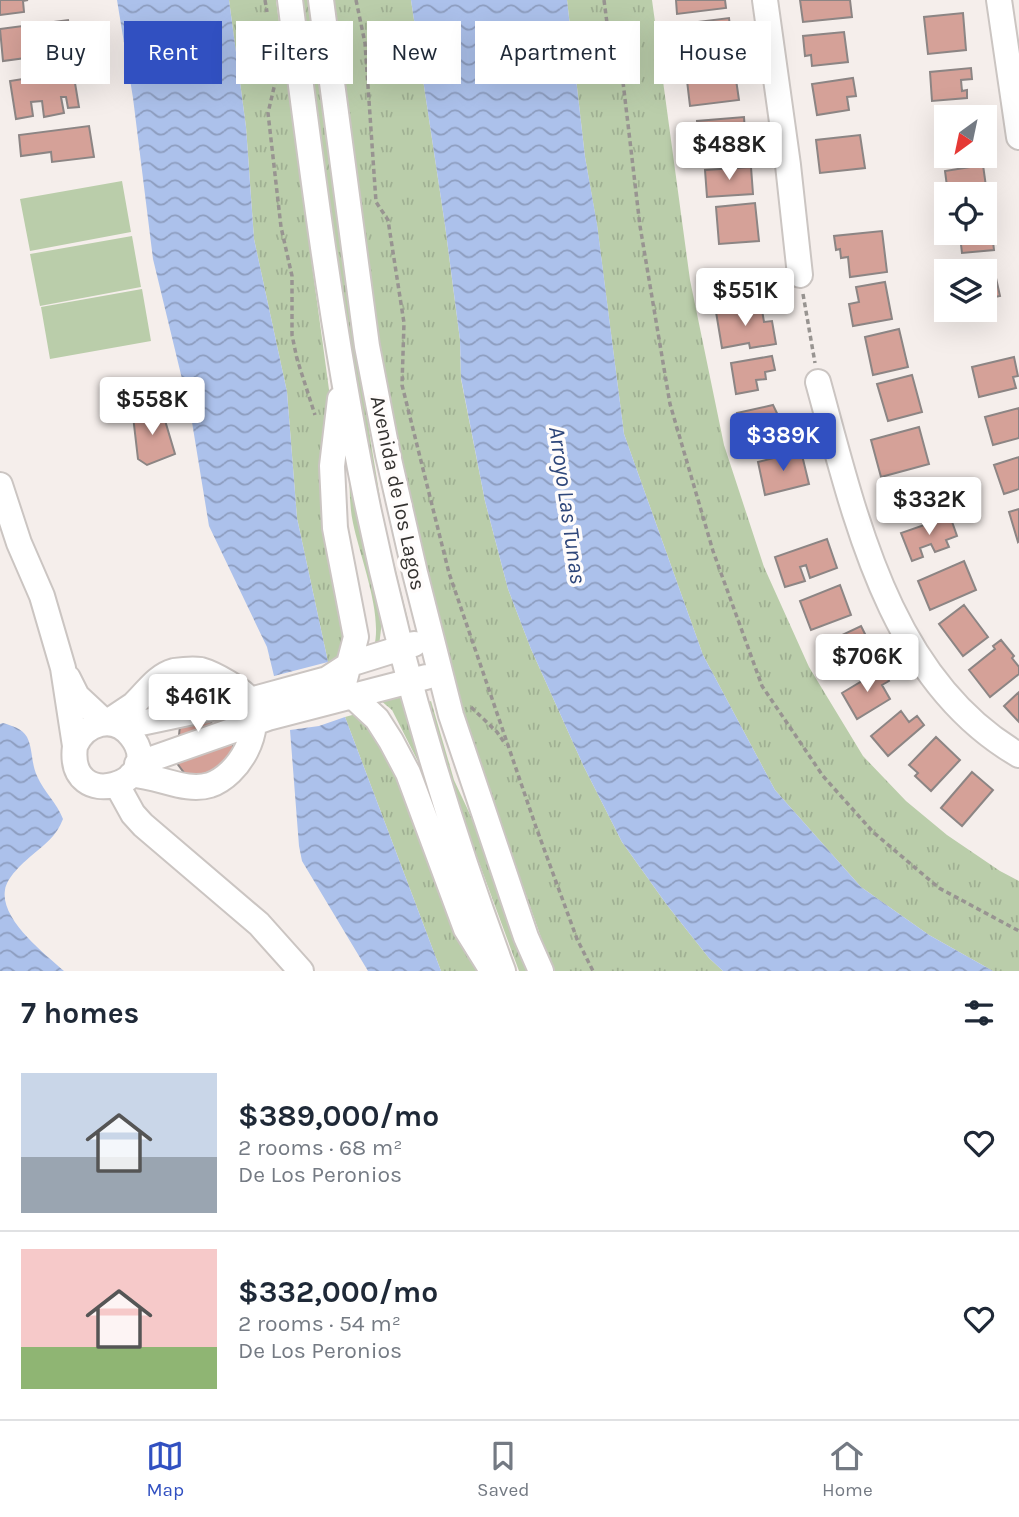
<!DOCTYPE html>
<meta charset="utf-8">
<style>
body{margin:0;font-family:Karla,sans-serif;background:#f2f2f3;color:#1f2937;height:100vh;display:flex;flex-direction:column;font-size:26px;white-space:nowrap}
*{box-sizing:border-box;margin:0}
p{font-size:23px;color:#747a83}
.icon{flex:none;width:38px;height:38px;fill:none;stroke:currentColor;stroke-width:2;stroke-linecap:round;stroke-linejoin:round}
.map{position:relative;height:971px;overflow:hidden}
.drawer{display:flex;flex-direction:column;background:#fff;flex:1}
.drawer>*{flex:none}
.guide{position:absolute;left:21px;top:21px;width:978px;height:63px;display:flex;gap:14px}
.needle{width:46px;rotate:213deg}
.buttons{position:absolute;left:934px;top:105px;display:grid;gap:14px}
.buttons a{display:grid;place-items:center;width:63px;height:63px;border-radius:0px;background:#fff;box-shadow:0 7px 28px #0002;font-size:35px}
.price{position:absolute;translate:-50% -60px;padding:0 16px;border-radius:7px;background:#fff;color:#222;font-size:23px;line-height:46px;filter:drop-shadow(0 2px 4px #0008)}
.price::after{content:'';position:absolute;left:50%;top:42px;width:21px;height:16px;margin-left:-10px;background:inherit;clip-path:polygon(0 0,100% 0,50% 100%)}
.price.selected{background:#3150c1;color:#fff}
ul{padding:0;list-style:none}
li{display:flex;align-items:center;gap:21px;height:175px;padding:0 21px}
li+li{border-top:2px solid #e0e1e3}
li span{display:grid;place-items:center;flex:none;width:196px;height:140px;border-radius:0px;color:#555}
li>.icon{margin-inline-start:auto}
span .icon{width:84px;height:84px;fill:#fffc;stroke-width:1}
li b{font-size:30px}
h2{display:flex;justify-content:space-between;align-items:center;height:84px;padding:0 21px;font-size:30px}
.tag{padding:0 24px;border-radius:0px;background:#fff;box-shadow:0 7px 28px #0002;font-size:24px;line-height:63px}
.tag.selected{background:#3150c1;color:#fff}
.menu{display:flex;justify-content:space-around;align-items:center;height:98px;border-top:2px solid #e0e1e3;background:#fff;font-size:19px;color:#747a83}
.menu a{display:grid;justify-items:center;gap:4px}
.menu .selected{color:#3150c1}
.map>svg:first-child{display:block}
</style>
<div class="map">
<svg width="1019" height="971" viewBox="0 0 1019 971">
<defs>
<pattern id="grass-tufts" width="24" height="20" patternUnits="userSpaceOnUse" patternTransform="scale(1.75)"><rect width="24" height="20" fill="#bacdaa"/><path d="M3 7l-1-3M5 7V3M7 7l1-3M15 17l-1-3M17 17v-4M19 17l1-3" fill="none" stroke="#a0b093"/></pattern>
<pattern id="water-waves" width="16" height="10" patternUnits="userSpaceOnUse" patternTransform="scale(1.75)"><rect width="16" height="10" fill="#acc1eb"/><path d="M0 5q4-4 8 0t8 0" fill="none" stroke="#8d9dbf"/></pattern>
</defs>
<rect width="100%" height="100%" fill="#f5eeeb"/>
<path fill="url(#grass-tufts)" d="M229 0H276L330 397 350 624 340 660 328 662 297 518 287 392 254 239 246 127Z
M299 0H311L371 443 384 522 409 624 408 628 363 446Z
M331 0H411L445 225 460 340 461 379 485 501 508 589 531 649 584 767 622 842 667 905 709 958 723 971H555L544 946C498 815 450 684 417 549 374 369 356 183 331 0Z
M567 0H652L690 280 724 445 764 567 809 667 863 756 906 801 947 835 1000 871 1019 881V971H993L929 935 861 887 775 790 703 655 624 434 597 225 585 157Z
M349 468 382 621 379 646 374 647C383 614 360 557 353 523 349 505 350 486 349 468Z
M400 694 432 789 392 710 380 700Z
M431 701 454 780 481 838 530 971H519L460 811 426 703Z
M363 712 372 719 487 971H441L345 717Z"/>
<path fill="#bacdaa" d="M122 181 131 232 30 251 20 199Z
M132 236 141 287 40 306 30 254Z
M142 289 151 341 50 359 41 307Z"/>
<path fill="url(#water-waves)" d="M117 0H229L246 127 254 239 287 392 297 518 328 662 274 676 267 647 209 526 191 416 153 259 133 98Z
M411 0H567L585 157 597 224 624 434 703 655 775 790 861 887 929 935 993 971H723L709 958 667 905 622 842 584 767 531 649 508 589 485 501 461 378 460 340 445 225Z
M345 717 441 971H368L302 861 299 846 290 730 319 726Z
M3 723C12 726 22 728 27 737 33 749 31 763 37 776 44 792 57 803 63 819 56 837 45 844 31 856 22 864 7 877 5 890 0 919 44 953 64 971H0V724Z"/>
<path fill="#d5a198" stroke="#8c8584" stroke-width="2" d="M0 0H28L23 1 24 12 0 15Z
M676 0H725L726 8 677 14Z
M800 0H850L852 17 803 22Z
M963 13 966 50 928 54 924 17Z
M729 18 733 53 685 59 681 24Z
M68 20 70 35 83 33 85 50 3 61 0 29Z
M844 32 848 62 812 66 811 55 805 56 803 36Z
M734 66 739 100 690 106 686 72Z
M971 68 972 79 961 80 962 91 967 90V98L932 101 930 72Z
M73 71 79 107 68 108 66 97H61L64 113 44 117 42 101 31 102 33 116 16 119 10 81Z
M853 78 856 96 847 97 849 110 817 115 812 84Z
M744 117 746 146 700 150 697 121Z
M947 124V152L943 153 939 125Z
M89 126 94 157 52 162 51 152 21 156 19 135Z
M860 135 865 168 820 173 816 140Z
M983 165 988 201 985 202V194H948L945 171Z
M751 167 753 194 707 197 705 170Z
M755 203 759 241 719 244 716 207Z
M990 216 994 250 962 253 960 236 946 237 944 221H947V233H985V217Z
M882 231 887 272 850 277 848 257 841 258 840 249 836 250 834 236Z
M991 269 993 278H996L1000 296 985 299V271H982Z
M885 282 892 319 853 326 849 304 859 302 856 287Z
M761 304 764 322 772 321 776 344 750 348 749 343 722 348 716 312Z
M899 329 908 367 873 375 865 337Z
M772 356 775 370 765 372 766 379 756 380 758 390 736 394 731 363Z
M1014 357 1018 376 1013 377 1016 388 979 397 972 367Z
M912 375 922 412 888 421 877 384Z
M773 405 788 436 747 445 737 413Z
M161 407 175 454 147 465 138 459 133 416Z
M1019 408V438L993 445 985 417Z
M919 427 929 464 881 477 871 440Z
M801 451 809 484 765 495 758 462Z
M1019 457V489L1004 494 994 465Z
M1019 509V541L1018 542 1009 512Z
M950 516 957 536 946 540 949 547 935 552 931 544 920 548 923 557 912 561 901 533Z
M827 539 837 568 810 578 806 565 800 567 805 581 785 587 775 557Z
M964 561 976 590 930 610 918 581Z
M840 585 851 615 811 630 800 601Z
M964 605 988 637 963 656 939 624Z
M861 626 873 650 865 653 863 649 854 653 856 659 831 671 819 646Z
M1001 640 1014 656 1012 658 1019 667V674L990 697 969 670 995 649 993 646Z
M882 669 889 681 882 685 890 699 857 719 842 693Z
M181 681H194L199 685 206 696 209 721 231 739 234 748 217 780 188 778 176 762 180 726 168 706 167 700 171 688Z
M1019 692V722L1004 706Z
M901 711 909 722 917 716 924 725 888 756 871 736Z
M936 737 960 760 931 791 915 776 918 773 909 765Z
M972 772 993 790 962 826 941 808Z"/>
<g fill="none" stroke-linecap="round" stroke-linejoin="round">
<defs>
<path id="minor" d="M290 0C311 165 332 330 365 493 398 655 445 815 503 971
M321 0 367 346 388 455 415 573 451 715 526 937 541 971
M765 0 788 165 800 275
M999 0 1019 137
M818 382C855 516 889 680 1019 755
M340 399 332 466 335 528 356 637 344 683 347 691 377 719 391 741 408 773 466 929 491 969
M0 485 19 543 42 596 63 668 75 746C66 816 169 783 131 736 114 714 85 723 75 746
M68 678 77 696 106 723C115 717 124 711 133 705 146 693 156 676 174 671 181 670 194 669 201 670 212 673 245 690 250 701 264 731 239 775 210 785 185 793 158 775 131 775
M122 727 250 700 327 679 350 664 414 644
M137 764 268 718 426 677
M117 785 133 814 143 825 259 924 301 971"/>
</defs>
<use href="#minor" stroke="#cbc5c2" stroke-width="28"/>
<path stroke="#989491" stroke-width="3.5" stroke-dasharray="5 3.5" stroke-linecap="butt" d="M265 0 267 12
M356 0 365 43 376 202 388 220 404 323 402 385 449 573 536 827 577 939 593 971
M604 0 611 54 623 82 640 226 670 404 713 551 762 686 823 776 873 832 939 888 1019 931
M276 79 268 113 281 227 292 276V335L297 359 315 415
M803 294 815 363
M471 707 497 732 506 745"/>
<use href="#minor" stroke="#fff" stroke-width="24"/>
</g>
<g text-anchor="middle" stroke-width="7" stroke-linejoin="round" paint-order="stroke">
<g font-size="21" fill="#343230" stroke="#fffcfb">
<text transform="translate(398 493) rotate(78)" y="7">Avenida de los Lagos</text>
</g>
<g font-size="23" font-style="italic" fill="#2e467a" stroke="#fffcfb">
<text transform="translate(568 505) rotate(82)" y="8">Arroyo Las Tunas</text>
</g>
</g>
</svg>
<div class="buttons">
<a><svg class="needle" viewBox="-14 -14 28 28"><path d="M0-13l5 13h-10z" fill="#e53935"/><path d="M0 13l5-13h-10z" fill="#747a83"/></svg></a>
<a><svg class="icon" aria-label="locate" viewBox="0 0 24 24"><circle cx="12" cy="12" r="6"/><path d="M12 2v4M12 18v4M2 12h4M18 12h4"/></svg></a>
<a><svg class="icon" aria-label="layers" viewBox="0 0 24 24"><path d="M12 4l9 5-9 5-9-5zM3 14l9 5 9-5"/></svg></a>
</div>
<b class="price" style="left:729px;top:182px">$488K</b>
<b class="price" style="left:745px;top:328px">$551K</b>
<b class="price" style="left:152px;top:437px">$558K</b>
<b class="price selected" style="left:783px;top:473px">$389K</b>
<b class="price" style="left:929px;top:537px">$332K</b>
<b class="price" style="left:867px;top:694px">$706K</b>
<b class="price" style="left:198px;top:734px">$461K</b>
<div class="guide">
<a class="tag">Buy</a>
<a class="tag selected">Rent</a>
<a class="tag">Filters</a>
<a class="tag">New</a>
<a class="tag">Apartment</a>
<a class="tag">House</a>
</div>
</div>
<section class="drawer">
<h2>7 homes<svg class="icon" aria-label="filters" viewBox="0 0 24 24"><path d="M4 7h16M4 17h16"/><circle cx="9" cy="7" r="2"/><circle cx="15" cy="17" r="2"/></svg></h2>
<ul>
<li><span style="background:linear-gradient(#c9d6e8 60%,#9aa5b1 0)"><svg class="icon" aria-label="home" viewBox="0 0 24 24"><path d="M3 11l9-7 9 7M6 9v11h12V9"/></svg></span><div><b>$389,000/mo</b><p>2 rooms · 68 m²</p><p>De Los Peronios</p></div><svg class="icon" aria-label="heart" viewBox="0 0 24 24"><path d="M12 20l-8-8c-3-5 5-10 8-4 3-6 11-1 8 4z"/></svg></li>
<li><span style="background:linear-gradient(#f6c9c9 70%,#8fb573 0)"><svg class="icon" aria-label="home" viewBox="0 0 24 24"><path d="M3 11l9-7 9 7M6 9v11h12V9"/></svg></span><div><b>$332,000/mo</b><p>2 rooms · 54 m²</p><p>De Los Peronios</p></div><svg class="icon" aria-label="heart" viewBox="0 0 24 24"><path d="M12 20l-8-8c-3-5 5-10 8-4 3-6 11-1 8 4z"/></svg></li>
</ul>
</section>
<nav class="menu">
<a class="selected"><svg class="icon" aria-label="map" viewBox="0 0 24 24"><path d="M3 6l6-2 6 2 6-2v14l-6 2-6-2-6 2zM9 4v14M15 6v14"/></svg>Map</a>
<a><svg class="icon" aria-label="saved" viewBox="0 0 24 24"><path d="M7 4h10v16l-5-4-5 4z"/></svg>Saved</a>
<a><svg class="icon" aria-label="home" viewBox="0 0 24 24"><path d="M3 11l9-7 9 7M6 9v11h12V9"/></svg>Home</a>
</nav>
